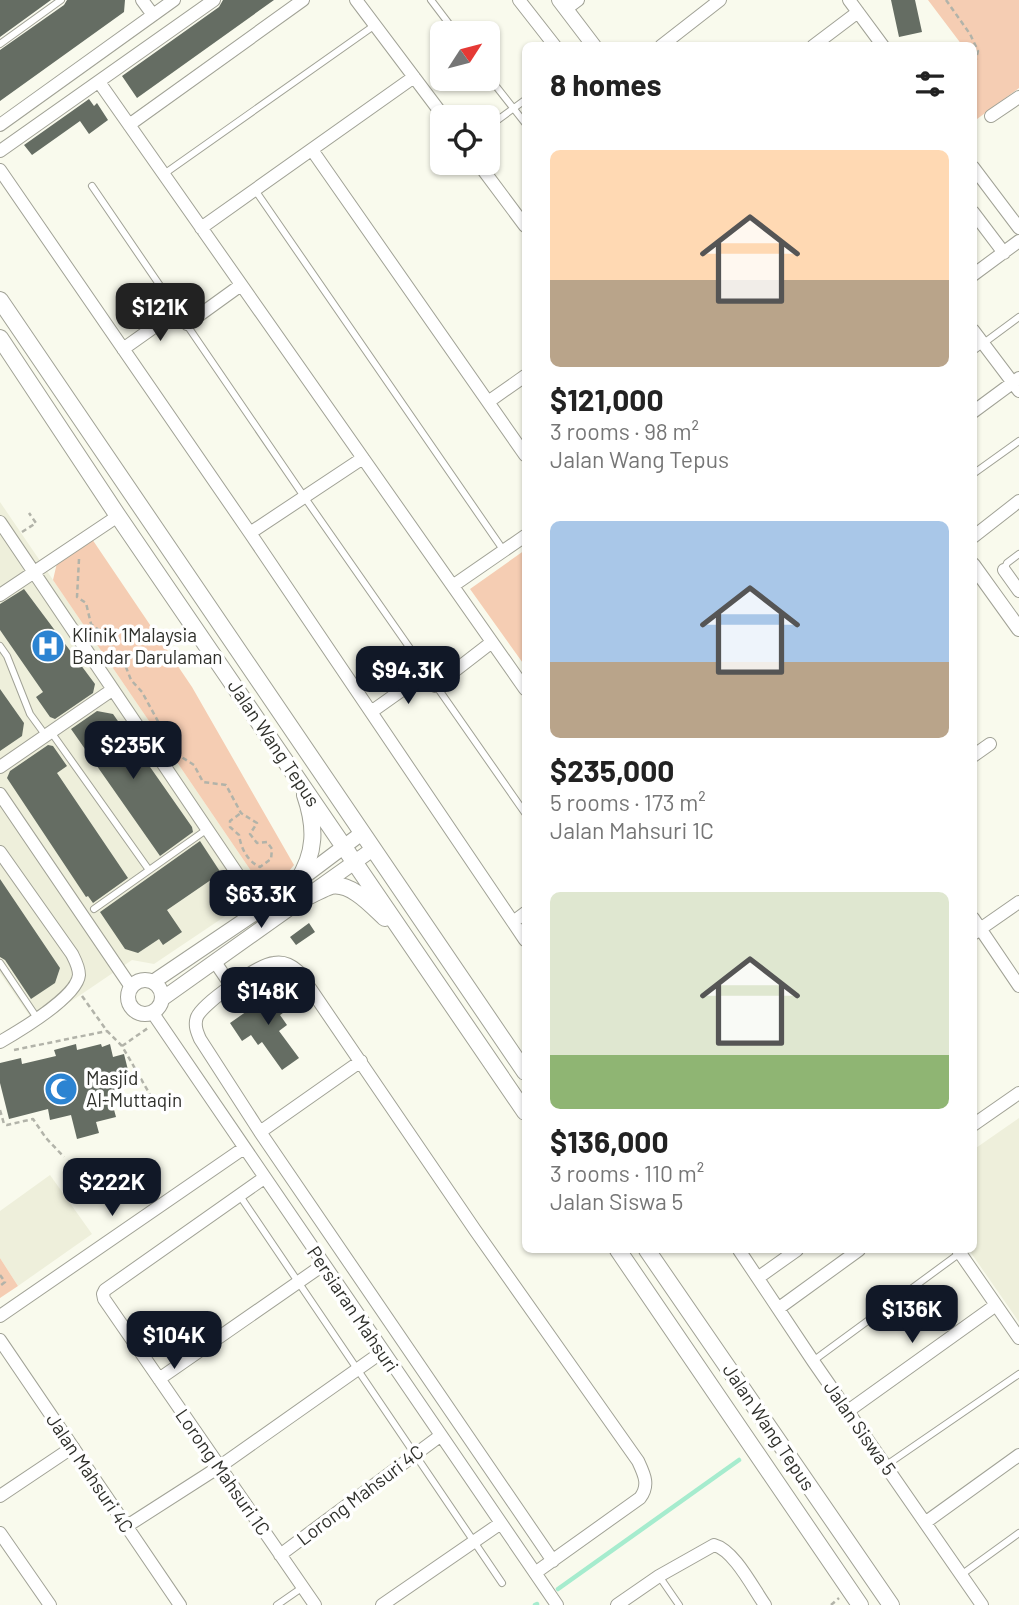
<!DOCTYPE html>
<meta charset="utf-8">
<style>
body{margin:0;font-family:Barlow,sans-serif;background:#f6f6f6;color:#222;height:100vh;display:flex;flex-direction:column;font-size:26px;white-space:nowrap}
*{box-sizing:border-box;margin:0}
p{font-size:23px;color:#767676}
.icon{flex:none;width:38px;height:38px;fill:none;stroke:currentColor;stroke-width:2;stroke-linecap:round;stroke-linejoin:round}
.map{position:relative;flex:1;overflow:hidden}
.side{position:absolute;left:522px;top:42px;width:455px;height:1211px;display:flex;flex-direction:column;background:#fff;border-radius:10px;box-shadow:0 2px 5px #0004}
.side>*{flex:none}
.needle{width:46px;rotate:54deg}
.buttons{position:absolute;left:430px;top:21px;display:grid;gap:14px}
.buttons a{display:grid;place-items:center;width:70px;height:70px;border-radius:10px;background:#fff;box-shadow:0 2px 5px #0004;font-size:35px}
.price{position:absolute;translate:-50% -60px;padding:0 16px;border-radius:14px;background:#111827;color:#fff;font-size:23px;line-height:46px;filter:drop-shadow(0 2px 4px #0008)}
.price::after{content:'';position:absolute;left:50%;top:42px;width:21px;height:16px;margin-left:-10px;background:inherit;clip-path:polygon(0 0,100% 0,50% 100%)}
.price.selected{background:#222;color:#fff}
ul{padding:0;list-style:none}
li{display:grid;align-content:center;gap:14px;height:371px;padding:0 28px}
li span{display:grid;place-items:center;height:217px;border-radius:10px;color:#555}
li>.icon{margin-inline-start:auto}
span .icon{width:126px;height:126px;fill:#fffc;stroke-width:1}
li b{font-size:30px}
h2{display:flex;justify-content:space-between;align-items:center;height:84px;padding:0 28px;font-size:30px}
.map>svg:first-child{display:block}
</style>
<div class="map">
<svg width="1019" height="1605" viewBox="0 0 1019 1605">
<rect width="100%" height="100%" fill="#f9faed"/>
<path fill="#eeefdb" d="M0 502 264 890 154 964 132 960 36 1025 0 973Z
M1019 1118V1322L969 1250H973V1150Z
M50 1175 92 1234 18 1286 0 1258V1211Z"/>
<path fill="#f5cdb3" d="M928 0H1019V88L973 122V46L962 45Z
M92 539 192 687 294 865 277 886 264 890 53 580 57 563Z
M525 550V666L470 589Z
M0 1258 18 1286 0 1298Z"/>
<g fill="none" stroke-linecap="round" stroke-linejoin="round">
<path stroke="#a6ecce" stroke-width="4.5" d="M558 1589 739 1460
M535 1605 537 1604"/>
</g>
<path fill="#656d63" d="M0 0H51L0 37Z
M67 0H125L124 12 0 101V50L64 5Z
M223 0H274L137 98 122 76 219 7Z
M891 0H915L922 32 899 37Z
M89 99 94 106 97 103 108 120 89 134 80 121 32 155 24 145Z
M24 589 95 684 93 693 55 719 50 717 36 697 43 692 0 630V604Z
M0 689 24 723 22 736 0 751Z
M97 711 113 714 192 827 193 832 160 856 71 729Z
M48 745 53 746 67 766 57 773 128 878 93 903 88 896 86 897 7 778 10 771Z
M200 841 221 873 167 910 182 932 163 945 159 939 138 953 125 949 100 912Z
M0 879 60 968 55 983 31 999 5 960 0 957Z
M309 923 315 932 296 945 290 937Z
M280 988 293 1006 280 1015 287 1025 279 1031 299 1058 282 1070 262 1042 258 1045 251 1035 242 1041 230 1023Z
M76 1044 77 1050 101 1044 102 1047 110 1044 113 1057 124 1054 131 1082 120 1085 122 1092 110 1095 116 1117 96 1122 99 1133 77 1139 71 1115 50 1120 48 1109 9 1119 0 1083V1063L21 1058 22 1064 56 1056 54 1050Z"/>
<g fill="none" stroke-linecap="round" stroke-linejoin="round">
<defs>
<path id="service" d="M431 0 456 33
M0 44 61 0
M488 76 525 123
M488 127 525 100
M164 174 375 25
M92 186 305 498 525 813
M255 190 504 551
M973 351 1019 317
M973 474 1019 441
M1004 570 1007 563 1019 554
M0 646 7 656 30 714 46 736
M51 732 149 870
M94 909 206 830
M0 963 37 1018
M240 1196 502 1583
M813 1361 960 1253
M885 1466 1019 1374
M961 1575 1019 1533
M659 1576 679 1605
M277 1605 303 1587"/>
<path id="minor" d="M142 0 153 15
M356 0 444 117
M519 0 555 46
M849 0 883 46
M566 9 578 0
M661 46 720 0
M813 46 858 12
M99 82 525 689
M991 116 1019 97
M0 125 174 0
M129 125 303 0
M312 150 525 455
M0 151 214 0
M478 163 525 226
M973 167 1019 228
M0 170 250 533 525 940
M973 212 1004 253
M201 228 414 77
M973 275 1019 241
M187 324 241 285
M973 330 1019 391
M123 349 178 310
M488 402 525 376
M973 412 1019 378
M0 522 261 909
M250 533 363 458
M973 537 1019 501
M1004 570 1019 591
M454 585 525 536
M0 595 118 516
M435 686 492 642
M371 712 426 673
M973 756 990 744
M0 767 112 690
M0 794 131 987
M0 852 72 954C75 960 79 967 79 975 77 997 19 1031 0 1042
M973 918 1019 986
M513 922 525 913
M973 934 1019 902
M215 962 232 987
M152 1012 557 1605
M973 1125 1019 1093
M260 1132 361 1061
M264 1178 105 1290 103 1294 104 1299 315 1605
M739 1250 813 1361 982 1605
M958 1250 1019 1338
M759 1277 797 1250
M779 1308 859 1250
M0 1316 244 1148
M0 1340 180 1605
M159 1379 323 1265
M848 1411 996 1305
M0 1496 73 1447
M926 1522 1019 1455
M127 1526 219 1467 382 1352
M0 1533 50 1605
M280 1555 440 1436
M535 1573 640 1498C650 1485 644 1474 638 1461L475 1230 299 972C292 966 285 961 274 963 259 964 203 1003 197 1017 194 1025 197 1032 200 1039L260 1132 553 1561
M382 1605 501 1523
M617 1605 659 1576 714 1545C734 1550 753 1588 765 1605"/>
<path id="tertiary" d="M559 0 594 46
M973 565 1019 629
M128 997a17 17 0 1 1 34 0a17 17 0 1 1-34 0Z
M153 982 261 909 362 833
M162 999 373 849"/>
<path id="secondary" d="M0 300 525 1072
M0 338 118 516 525 1112
M297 882C316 853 316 827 305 795
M309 896C316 893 324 888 331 886 351 882 372 906 385 918
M618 1250 860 1605
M647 1250 891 1605"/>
</defs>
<use href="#service" stroke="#a1a296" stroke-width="8"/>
<use href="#minor" stroke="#a1a296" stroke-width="14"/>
<use href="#tertiary" stroke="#a1a296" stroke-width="16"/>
<use href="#secondary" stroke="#a1a296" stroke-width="18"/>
<path stroke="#b2b3a9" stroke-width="2.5" stroke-dasharray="5 3.5" stroke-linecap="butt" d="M946 0 970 34 978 51 973 71
M22 532 36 523 29 513
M79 559 77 597 86 603 91 624 107 636 113 650 122 657 131 680 142 692 160 725 179 743 180 756 194 765 203 782 226 785 241 813 257 823 250 834 257 843 267 842 272 849 271 859 260 867C247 861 241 848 239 835L230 827V821L241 813
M82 996 107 1031 122 1046 152 1098
M122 1046 148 1028
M14 1050 107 1031
M0 1110 4 1124 7 1125 33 1119 46 1138 64 1157
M0 1275 5 1282 0 1286
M831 1605 839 1598"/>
<use href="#service" stroke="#fff" stroke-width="6"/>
<use href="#minor" stroke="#fff" stroke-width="12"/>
<use href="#tertiary" stroke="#fff" stroke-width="14"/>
<use href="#secondary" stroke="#fff" stroke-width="16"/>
</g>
<defs>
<symbol id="hospital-disc" viewBox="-11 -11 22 22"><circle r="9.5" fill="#2c84d2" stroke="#fff"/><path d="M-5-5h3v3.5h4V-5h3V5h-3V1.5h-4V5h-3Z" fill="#fff"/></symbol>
<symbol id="mosque-disc" viewBox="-11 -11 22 22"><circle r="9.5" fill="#2c84d2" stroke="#fff"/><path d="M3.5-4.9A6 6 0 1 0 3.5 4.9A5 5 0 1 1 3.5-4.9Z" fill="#fff"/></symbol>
</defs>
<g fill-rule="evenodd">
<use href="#hospital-disc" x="29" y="627" width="38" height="38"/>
<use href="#mosque-disc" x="42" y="1070" width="38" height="38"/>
</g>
<g text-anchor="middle" stroke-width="7" stroke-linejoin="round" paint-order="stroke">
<g font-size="19" fill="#2f302b" stroke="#fff" text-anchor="start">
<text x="72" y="642">Klinik 1Malaysia<tspan x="72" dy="22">Bandar Darulaman</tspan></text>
<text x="86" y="1085">Masjid<tspan x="86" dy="22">Al-Muttaqin</tspan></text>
</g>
<g font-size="19" fill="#2f302b" stroke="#fff">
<text transform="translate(274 743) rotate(56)" y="7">Jalan Wang Tepus</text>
<text transform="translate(353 1309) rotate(56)" y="7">Persiaran Mahsuri</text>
<text transform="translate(769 1427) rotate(56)" y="7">Jalan Wang Tepus</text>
<text transform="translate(860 1428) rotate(55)" y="7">Jalan Siswa 5</text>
<text transform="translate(223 1472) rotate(55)" y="7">Lorong Mahsuri 1C</text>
<text transform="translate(90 1473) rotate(56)" y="7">Jalan Mahsuri 4C</text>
<text transform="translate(360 1495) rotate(-37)" y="7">Lorong Mahsuri 4C</text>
</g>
</g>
</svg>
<div class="buttons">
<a><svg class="needle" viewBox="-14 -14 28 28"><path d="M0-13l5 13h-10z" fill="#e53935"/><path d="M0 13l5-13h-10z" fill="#767676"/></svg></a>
<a><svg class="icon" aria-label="locate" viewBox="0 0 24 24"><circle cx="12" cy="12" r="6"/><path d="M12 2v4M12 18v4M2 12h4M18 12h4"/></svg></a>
</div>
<b class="price selected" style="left:160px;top:343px">$121K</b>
<b class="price" style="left:408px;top:706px">$94.3K</b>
<b class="price" style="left:133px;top:781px">$235K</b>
<b class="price" style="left:261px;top:930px">$63.3K</b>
<b class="price" style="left:268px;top:1027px">$148K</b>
<b class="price" style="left:112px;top:1218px">$222K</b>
<b class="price" style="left:912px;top:1345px">$136K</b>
<b class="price" style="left:174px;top:1371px">$104K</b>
<section class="side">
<h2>8 homes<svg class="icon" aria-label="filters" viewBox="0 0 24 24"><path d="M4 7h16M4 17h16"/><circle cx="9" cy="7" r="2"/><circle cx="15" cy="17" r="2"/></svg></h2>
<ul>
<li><span style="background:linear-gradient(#ffd9b3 60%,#b9a48a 0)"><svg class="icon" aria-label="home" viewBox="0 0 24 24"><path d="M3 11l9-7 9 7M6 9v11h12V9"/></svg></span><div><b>$121,000</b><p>3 rooms · 98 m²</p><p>Jalan Wang Tepus</p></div></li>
<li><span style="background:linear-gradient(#a9c7e8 65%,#b9a48a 0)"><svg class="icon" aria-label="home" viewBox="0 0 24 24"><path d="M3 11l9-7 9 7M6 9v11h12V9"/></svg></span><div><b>$235,000</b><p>5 rooms · 173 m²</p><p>Jalan Mahsuri 1C</p></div></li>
<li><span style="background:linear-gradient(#dfe7d0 75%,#8fb573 0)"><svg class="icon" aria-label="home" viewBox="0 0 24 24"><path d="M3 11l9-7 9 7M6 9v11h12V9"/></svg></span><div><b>$136,000</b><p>3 rooms · 110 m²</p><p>Jalan Siswa 5</p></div></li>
</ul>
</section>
</div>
